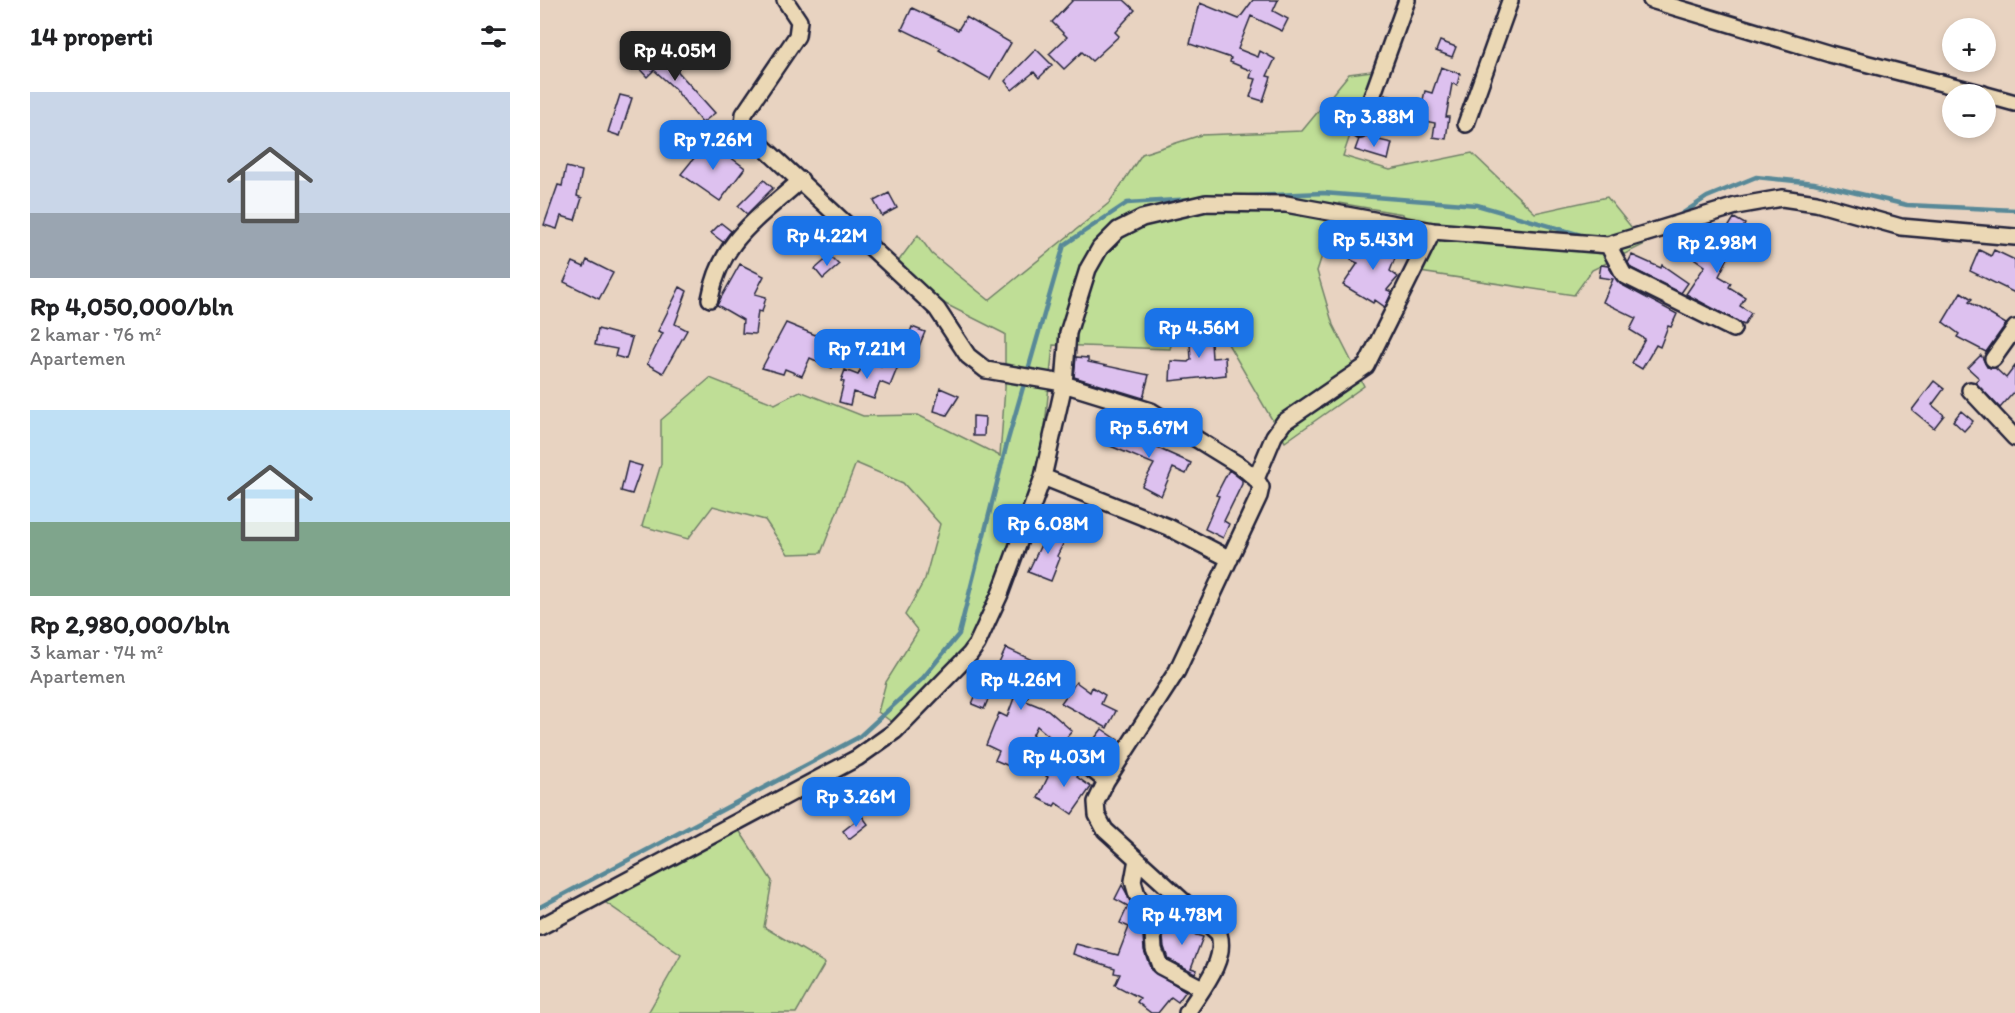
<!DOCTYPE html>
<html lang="id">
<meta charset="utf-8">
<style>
body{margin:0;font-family:Itim,sans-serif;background:#f6f6f6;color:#202124;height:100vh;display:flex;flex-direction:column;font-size:22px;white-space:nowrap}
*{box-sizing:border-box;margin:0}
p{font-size:20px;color:#757577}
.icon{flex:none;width:33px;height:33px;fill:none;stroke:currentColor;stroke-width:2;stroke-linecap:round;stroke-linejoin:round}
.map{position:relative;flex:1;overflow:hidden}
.side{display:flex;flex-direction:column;background:#fff;width:540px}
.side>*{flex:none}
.controls{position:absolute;left:1402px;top:18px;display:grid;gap:12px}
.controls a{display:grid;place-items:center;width:54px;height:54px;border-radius:50%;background:#fff;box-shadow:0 3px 9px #0003;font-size:30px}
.price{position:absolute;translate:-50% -51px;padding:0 14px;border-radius:12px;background:#1a73e8;color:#fff;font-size:20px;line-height:39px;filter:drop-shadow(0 2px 3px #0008)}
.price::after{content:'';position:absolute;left:50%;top:36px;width:18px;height:14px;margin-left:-9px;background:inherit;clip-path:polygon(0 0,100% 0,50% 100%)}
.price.selected{background:#222;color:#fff}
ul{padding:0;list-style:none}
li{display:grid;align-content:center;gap:12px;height:318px;padding:0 30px}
li span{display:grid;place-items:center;height:186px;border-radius:0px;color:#555}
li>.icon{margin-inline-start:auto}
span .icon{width:108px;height:108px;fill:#fffc;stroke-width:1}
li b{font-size:26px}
h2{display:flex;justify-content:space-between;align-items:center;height:72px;padding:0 30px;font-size:26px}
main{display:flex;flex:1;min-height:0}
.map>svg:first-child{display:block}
</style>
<main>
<section class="side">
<h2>14 properti<svg class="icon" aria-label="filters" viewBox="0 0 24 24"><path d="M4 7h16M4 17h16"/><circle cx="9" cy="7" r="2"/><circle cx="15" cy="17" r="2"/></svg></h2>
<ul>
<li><span style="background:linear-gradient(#c9d6e8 65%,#9aa5b1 0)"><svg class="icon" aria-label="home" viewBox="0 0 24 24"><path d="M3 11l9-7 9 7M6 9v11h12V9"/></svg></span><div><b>Rp 4,050,000/bln</b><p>2 kamar · 76 m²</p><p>Apartemen</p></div></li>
<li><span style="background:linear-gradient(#bfe0f5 60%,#7fa58c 0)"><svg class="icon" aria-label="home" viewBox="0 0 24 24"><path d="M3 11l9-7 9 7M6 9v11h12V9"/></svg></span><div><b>Rp 2,980,000/bln</b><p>3 kamar · 74 m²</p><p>Apartemen</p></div></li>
</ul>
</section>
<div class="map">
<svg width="1475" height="1013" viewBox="0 0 1475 1013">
<rect width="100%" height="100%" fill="#e8d3c1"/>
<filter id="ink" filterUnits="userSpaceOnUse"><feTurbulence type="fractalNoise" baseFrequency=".0167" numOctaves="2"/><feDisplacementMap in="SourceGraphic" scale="12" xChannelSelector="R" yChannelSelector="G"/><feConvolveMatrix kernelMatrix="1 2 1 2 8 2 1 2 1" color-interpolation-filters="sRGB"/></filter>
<g filter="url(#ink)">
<path fill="#bfde96" stroke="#708068" stroke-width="1.5" d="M832 71 803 156 850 170 932 153 995 213 1067 197 1105 244 1052 270 1034 295 880 272 863 214 799 203 777 271 793 325 824 386 745 442 673 318 640 313 630 349 513 345 496 518 417 677 366 732 338 712 346 682 378 631 365 615 385 579 400 524 363 483 316 463 281 553 248 554 225 520 173 506 148 539 102 526 121 464V420L170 378 235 404 260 391 323 416 378 415 460 456 465 388V334L348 275 378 235 392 254 449 300 569 203 602 154 661 135 762 131 809 74Z
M199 830 232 881 224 927 285 963 256 1013H108L141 955 62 900Z"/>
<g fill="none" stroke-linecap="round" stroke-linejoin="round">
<path stroke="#588998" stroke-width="4.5" d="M710 196 783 193 937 205 1044 236
M1137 217 1167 197 1216 177 1274 183 1367 205 1475 210
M0 907 319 737 383 678 419 634 467 443 524 245 587 203 653 199"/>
</g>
<path fill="#ddc1ef" stroke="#22223b" stroke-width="1.5" d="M533 0H584L595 10 575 32 579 36 552 61 542 52 524 69 509 54 527 37 512 22Z
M713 0H738L733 11 748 19 742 31 711 16 698 49 718 57 720 51 735 59 727 76 731 77 723 101 710 97 716 79 710 78 712 71 690 62 691 58 650 44 660 3 699 19Z
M372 8 418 30 426 17 471 43 450 79 399 50 401 48 362 29Z
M900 41 916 47 912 57 896 51Z
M115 46 175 113 162 123 134 88 114 70 107 77 95 64Z
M496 49 512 65 499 78 494 72 472 90 465 81Z
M901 67 920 74 917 85 912 84 906 117H909L906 139 893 137 895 123 841 112 845 95 882 104 885 91 892 93Z
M80 95 92 98 80 136 68 132Z
M826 137 852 143 848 160 815 150 819 139Z
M168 141 205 168 180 201 141 174Z
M26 167 42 171 37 196 42 198 35 220 21 216 17 229 4 225 18 185 22 186Z
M224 180 233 188 207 214 198 206Z
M349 193 357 208 342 216 334 201Z
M1194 218 1205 224 1179 276 1191 283 1189 287 1205 297 1200 306 1211 313 1204 325 1146 294 1165 266 1138 247 1144 238 1167 253 1180 229 1186 231Z
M181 223 191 231 183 242 171 233Z
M821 236 859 248 850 271 858 277 847 290 852 292 845 307 835 300 833 303 803 285 818 263 811 260Z
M1439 250 1451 256 1454 250 1475 260V293L1430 271Z
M1092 255 1121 268 1122 265 1148 283 1141 293 1091 268 1088 263Z
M290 256 299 265 283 279 275 269Z
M47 260 73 273 59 299 24 282 33 262 44 267Z
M200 264 224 276 215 294 226 297 222 312 218 311 215 334 202 333 203 320 177 305Z
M1061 265 1068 266 1080 284 1137 314 1131 327 1128 326 1120 347 1116 345 1102 369 1092 363 1105 339 1090 330 1096 318 1063 302 1073 279 1059 277Z
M140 287 147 291 135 324 147 330 123 373 107 364 123 333 118 331Z
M1421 292 1432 299 1429 302 1466 324 1446 352 1417 337 1419 334 1403 322Z
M246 323 300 345 292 368 270 358 262 376 245 369 243 374 222 368Z
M372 327 385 332 377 351 365 346Z
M670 327 672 358 685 357 686 375 630 381 631 361 648 362 651 359 649 328Z
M58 329 92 338 86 359 75 356 77 349 55 345Z
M1441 355 1447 367 1455 368 1466 378 1475 366V391L1460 408 1435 382 1439 378 1428 368Z
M536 357 548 358V362L609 375 603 398 534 377Z
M326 358 341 366 345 359 358 366 350 386 340 382 334 399 313 392 310 405 299 402 304 382 301 381 305 370 318 375Z
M1394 381 1404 389 1392 405 1404 415 1394 428 1372 410Z
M400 388 419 396 407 415 394 411Z
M1421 411 1433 421 1424 431 1413 421Z
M433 416 445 417 444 436H433Z
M576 427 606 437 604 442 651 463 646 474 633 468 621 496 602 486 614 464 568 445Z
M88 462 102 466 92 494 81 491Z
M689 470 702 480V484L684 521 689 524 683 538 665 529 679 496 676 495Z
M509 528 527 536 517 556 520 558 511 581 488 572Z
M466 648 503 665 492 688 482 683 480 686 489 694 486 701 508 710 532 731 526 738H520L516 742 497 726 476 769 455 760 459 751 446 745 459 713 467 717 477 690 475 693 451 681Z
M536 682 550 692 552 687 565 695 561 704 576 711 567 728 521 703Z
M440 685 452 690 444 709 432 704Z
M562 729 578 740 560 764 545 751Z
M518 761 529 769 532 766 540 773 537 777 551 787 532 814 516 803 514 806 498 798 508 777 506 776Z
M322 816 328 824 309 839 303 831Z
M582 885 602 921 604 950 611 970 646 991 638 1002 631 997 618 1013H611L597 1002 600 998 575 985 580 974 574 973 575 968 533 954 536 944 578 955 589 927 580 923 588 906 575 899Z
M638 924 654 930 653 934 663 937 651 968 657 970 655 973 628 959 624 947 622 928 635 933Z"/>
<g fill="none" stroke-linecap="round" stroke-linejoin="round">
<defs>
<path id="minor" d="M245 0 259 21 257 36 204 114 203 128 397 309 428 356 446 370 517 382 611 411 702 467 716 479 721 487 719 496 637 671 566 781 556 802 557 815 565 830 679 934C687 961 661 990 647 1013
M1111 0 1290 54 1444 94
M1446 95 1475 103
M926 124 970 1
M820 130 867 0
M1068 245 1084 275 1193 329
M170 299C181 239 218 219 261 180
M1453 359 1475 328
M1430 390 1475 438
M503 477 628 527 690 559
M716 479 734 436 744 422 826 366 893 231
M524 747 566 781
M597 859 593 881 597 895 612 918 614 949 620 966 662 988
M0 927 317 758 355 731 430 654 437 644 460 594 503 477 524 384 528 333 548 269 560 248 578 230 602 218 666 203 746 204 893 231 1068 245 1196 206 1242 198 1276 203 1361 227 1475 237"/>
</defs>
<use href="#minor" stroke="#22223b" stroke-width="20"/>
<use href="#minor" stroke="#ebd8b5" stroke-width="15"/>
</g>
</g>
</svg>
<div class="controls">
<a>+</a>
<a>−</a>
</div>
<b class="price selected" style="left:135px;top:82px">Rp 4.05M</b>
<b class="price" style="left:834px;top:148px">Rp 3.88M</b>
<b class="price" style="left:173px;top:171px">Rp 7.26M</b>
<b class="price" style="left:287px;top:267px">Rp 4.22M</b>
<b class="price" style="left:833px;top:271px">Rp 5.43M</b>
<b class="price" style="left:1177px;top:274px">Rp 2.98M</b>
<b class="price" style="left:659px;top:359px">Rp 4.56M</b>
<b class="price" style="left:327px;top:380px">Rp 7.21M</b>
<b class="price" style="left:609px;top:459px">Rp 5.67M</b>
<b class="price" style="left:508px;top:555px">Rp 6.08M</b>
<b class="price" style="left:481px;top:711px">Rp 4.26M</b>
<b class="price" style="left:524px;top:788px">Rp 4.03M</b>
<b class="price" style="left:316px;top:828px">Rp 3.26M</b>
<b class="price" style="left:642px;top:946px">Rp 4.78M</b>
</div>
</main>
